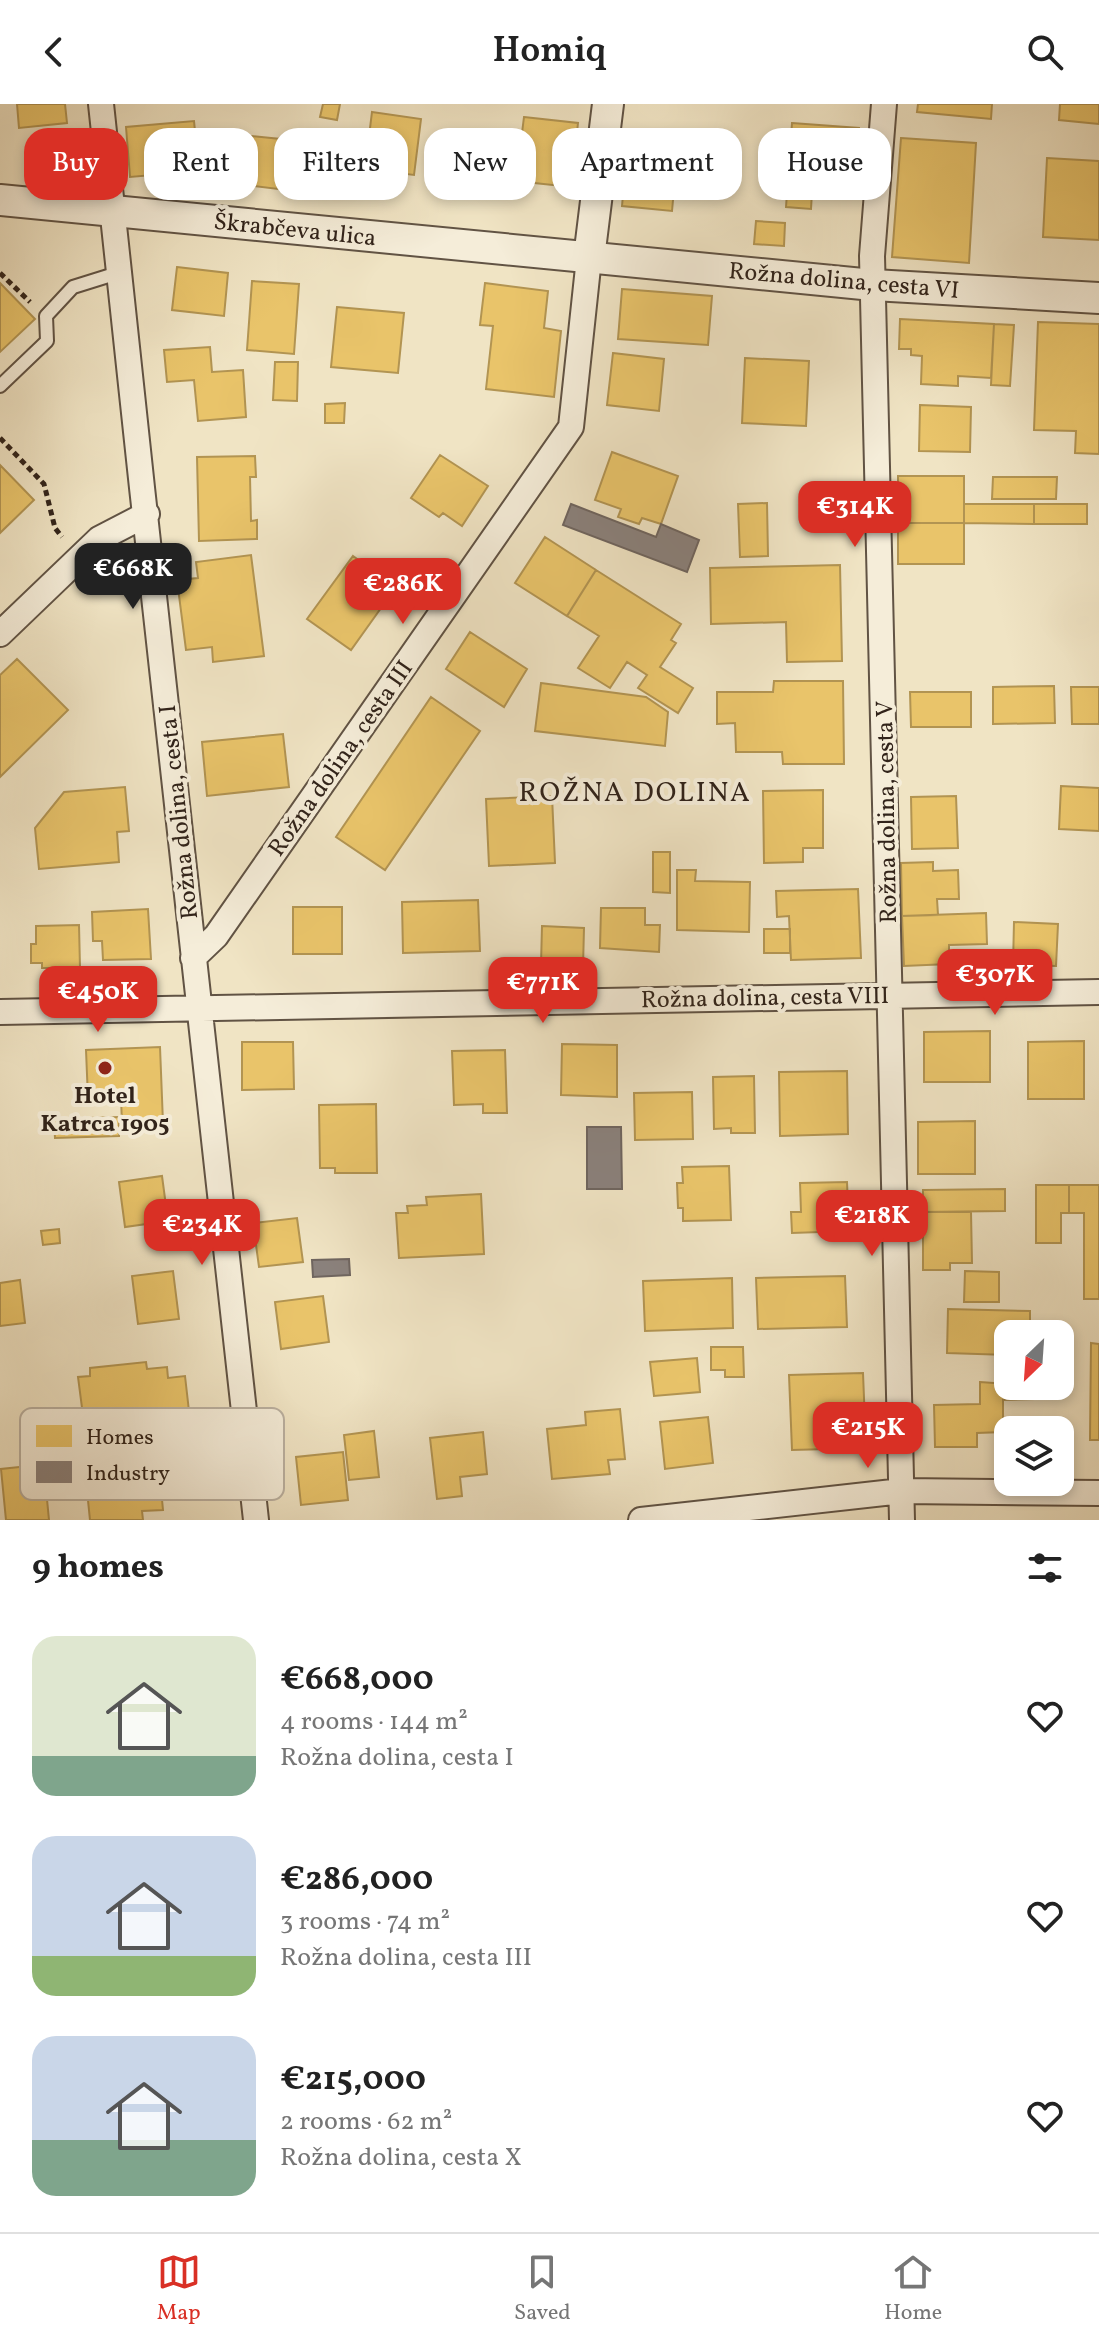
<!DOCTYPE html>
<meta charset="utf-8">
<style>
body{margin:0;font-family:Vollkorn,serif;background:#f6f6f6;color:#222;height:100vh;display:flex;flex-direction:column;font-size:30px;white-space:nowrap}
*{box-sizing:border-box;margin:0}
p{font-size:26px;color:#767676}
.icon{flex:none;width:44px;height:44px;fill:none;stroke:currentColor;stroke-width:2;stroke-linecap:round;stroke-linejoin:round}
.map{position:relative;height:1416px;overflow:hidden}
.details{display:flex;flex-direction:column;background:#fff;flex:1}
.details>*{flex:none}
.banner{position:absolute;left:24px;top:24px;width:1052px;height:72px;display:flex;gap:16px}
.needle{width:52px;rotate:205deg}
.tools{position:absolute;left:994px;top:1216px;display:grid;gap:16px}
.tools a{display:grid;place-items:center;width:80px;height:80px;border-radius:16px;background:#fff;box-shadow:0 4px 12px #0003;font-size:40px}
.price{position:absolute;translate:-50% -68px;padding:0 18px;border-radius:16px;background:#d93025;color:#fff;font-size:26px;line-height:52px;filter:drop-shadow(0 2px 4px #0008)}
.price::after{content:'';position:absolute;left:50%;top:48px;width:24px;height:18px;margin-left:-12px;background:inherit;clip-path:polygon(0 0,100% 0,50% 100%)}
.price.on{background:#222;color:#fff}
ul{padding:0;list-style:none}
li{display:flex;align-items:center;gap:24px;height:200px;padding:0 32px}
li span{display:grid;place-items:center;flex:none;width:224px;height:160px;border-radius:24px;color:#555}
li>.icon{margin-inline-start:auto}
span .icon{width:96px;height:96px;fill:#fffc;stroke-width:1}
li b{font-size:34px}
h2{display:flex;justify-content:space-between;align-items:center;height:96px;padding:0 32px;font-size:34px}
.pill{padding:0 28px;border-radius:24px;background:#fff;box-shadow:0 4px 12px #0003;font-size:28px;line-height:72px}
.pill.on{background:#d93025;color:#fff}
header{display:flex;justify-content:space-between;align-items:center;height:104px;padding:0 32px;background:#fff;font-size:36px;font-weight:600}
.tab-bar{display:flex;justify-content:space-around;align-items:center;height:112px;border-top:2px solid #e0e0e0;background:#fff;font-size:22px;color:#767676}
.tab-bar a{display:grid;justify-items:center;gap:4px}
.tab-bar .on{color:#d93025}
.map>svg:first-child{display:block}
</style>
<header><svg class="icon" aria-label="back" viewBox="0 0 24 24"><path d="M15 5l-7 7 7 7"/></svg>Homiq<svg class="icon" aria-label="search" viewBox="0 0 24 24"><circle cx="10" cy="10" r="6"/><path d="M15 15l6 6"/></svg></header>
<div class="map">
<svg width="1099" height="1416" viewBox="0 0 1099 1416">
<rect width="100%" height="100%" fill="#f0e4c4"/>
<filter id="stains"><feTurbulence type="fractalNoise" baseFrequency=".0025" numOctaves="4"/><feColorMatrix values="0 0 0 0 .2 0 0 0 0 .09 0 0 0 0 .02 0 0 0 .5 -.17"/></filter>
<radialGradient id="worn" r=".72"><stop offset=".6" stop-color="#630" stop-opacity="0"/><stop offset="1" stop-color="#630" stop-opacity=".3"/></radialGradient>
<path fill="#e9c46a" stroke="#b29452" stroke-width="2" d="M17 0H65L67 19 19 24Z
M323 0H340L337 16 320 13Z
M918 0H992L991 15 917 8Z
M1060 0H1099V20L1059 16Z
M372 8 421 15 414 71 365 65Z
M524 13 578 19 571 83 516 77Z
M194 17 199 67 130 73 126 23Z
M792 19 859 24 854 91 812 88 811 105 786 103Z
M629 26 679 31 672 107 622 102Z
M251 32 300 37 294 87 245 81Z
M901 34 976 39 969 159 892 153Z
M1047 54 1099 57V136L1043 133Z
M756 117 785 119 784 142 754 140Z
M177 163 228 169 224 212 172 206Z
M252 177 299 180 294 250 247 246Z
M0 179 35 215 0 248Z
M485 179 548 187 544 224 561 227 554 293 486 285 493 222 480 221Z
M622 185 712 192 708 241 618 235Z
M337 203 404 209 398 269 331 263Z
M900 215 994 220 991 274 958 272V282L921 280 922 252 911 251V245H899Z
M1038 218 1099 220V350L1075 349 1076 327 1034 326Z
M994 220 1014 221 1010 282 991 281Z
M210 243 212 268 243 266 246 313 198 317 194 276 167 278 164 246Z
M613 249 664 255 659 307 607 301Z
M745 254 809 257 806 322 742 319Z
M275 258H298L297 297 273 296Z
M345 299 344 319H325V300Z
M920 301 971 303 970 348 919 347Z
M612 348 678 372 661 420 642 414 639 420 618 413 621 405 595 396Z
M440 351 488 382 462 422 443 409 439 413 411 394Z
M255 352 256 373H250L251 417 257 416V435L199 437 197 353Z
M0 361 34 396 0 429Z
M898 372H964V419H898Z
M993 373H1057L1056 395H992Z
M767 399 768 452 740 453 738 400Z
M964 400H1034V420L964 419Z
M1034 400H1087V420H1034Z
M898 419H964V460H898Z
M545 433 596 466 567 512 515 479Z
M251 451 264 552 213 558 212 543 186 546 177 476 198 474 196 458Z
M353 452 396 483 351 546 307 515Z
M840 461 842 557 787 558 786 518 711 520 710 464Z
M596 466 681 520 671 536 676 539 660 563 693 584 678 609 638 584 647 571 627 558 610 584 578 564 599 532 567 512Z
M470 528 527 565 504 603 446 565Z
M17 555 68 606 0 673V571Z
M774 577H843L844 660H783L782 648H736L735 619 717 620V588H773Z
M541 579 646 593 668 608 665 642 535 627Z
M1054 582 1055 619 993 620V583Z
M1071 583H1099V620H1072Z
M910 588H971V623H911Z
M431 593 480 627 385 766 336 733Z
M283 630 289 683 207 692 202 638Z
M1061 682 1099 684V727L1059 725Z
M125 683 129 727 117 728 119 758 39 765 35 724 64 688Z
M823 686V744H803V758L764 759 763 687Z
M552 692 555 759 489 762 486 695Z
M956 692 958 744 912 745 911 693Z
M653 748H670V789L653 788Z
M933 758V767L958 766 959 795H937L938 811 902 812 901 759Z
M677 766H696L695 777 750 778 749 828 677 826Z
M858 785 861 854 791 856 789 812 777 813 776 787Z
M478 796 480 847 403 849 402 798Z
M293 803H342V850H293Z
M601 804H645V821H660L659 848 600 844Z
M148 805 151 855 103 856 102 837H93L92 808Z
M986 809 987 840 949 841V860L904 862 902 812Z
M1014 818 1058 820 1056 862 1013 861Z
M79 821 80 864H42V859H31V840H36V822Z
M542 822 584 824 583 863 541 861Z
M764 825H790V849H764Z
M990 927V978H924V928Z
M1084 937V995H1028V938Z
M242 938H293L294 985 242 986Z
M562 940 617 941V993L561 991Z
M160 943 163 1019 122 1020 121 994 88 995 86 946Z
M505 946 507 1009H483V1000L454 1001 452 947Z
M847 967 848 1030 780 1032 779 968Z
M754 972 755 1029H731V1024L714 1025 713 973Z
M692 988 693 1035 635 1036 634 989Z
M376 1000 377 1069H335V1064H320L319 1001Z
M119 1013V1032L55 1034 54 1015Z
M975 1017V1070H918V1018Z
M729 1062 731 1116 683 1117V1104H678L677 1079H683L682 1063Z
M162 1072 168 1117 125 1123 119 1078Z
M847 1078 849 1127 792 1129 791 1108H801L800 1079Z
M1036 1081H1069V1109H1061V1139H1036Z
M1069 1081H1099V1195H1084V1109H1069Z
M1005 1085V1107L923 1108V1086Z
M481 1090 484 1150 399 1154 396 1109H408L407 1102 427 1101 426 1093Z
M923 1108H971L972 1159H950V1166H923Z
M297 1114 303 1158 259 1163 253 1119Z
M59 1125 60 1139 43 1141 41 1127Z
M173 1167 179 1215 138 1220 132 1172Z
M965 1167 999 1168V1198H964Z
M845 1172 847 1223 758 1225 756 1174Z
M732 1174 733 1224 645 1227 643 1177Z
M20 1176 25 1219 0 1222V1179Z
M323 1192 329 1238 281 1245 275 1198Z
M948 1205 1030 1207V1230H1008V1251L947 1249Z
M1091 1239 1099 1240V1336H1090Z
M711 1243H743L744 1273H725V1266H711Z
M697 1254 700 1288 654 1292 650 1258Z
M146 1258 147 1265 167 1263 168 1274 185 1272 190 1316 148 1321 147 1312 128 1314 129 1322 85 1327 78 1273 90 1272V1264Z
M863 1269 866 1344 792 1346 789 1271Z
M980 1278 1034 1282V1295L1003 1296V1328L977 1329V1343H935L934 1301 980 1300Z
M620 1305 625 1355 608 1356 610 1370 552 1375 547 1325 586 1321 585 1308Z
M708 1313 713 1359 665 1365 660 1318Z
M374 1327 379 1373 349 1376 344 1331Z
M483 1328 487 1370 460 1373 462 1392 437 1395 430 1334Z
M343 1348 348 1396 301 1401 296 1353Z
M171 1352 175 1384 161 1385 163 1406 142 1407 143 1416H90L85 1367 148 1361 147 1355Z
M38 1361 41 1385H46L49 1416H6L1 1365Z"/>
<path fill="#8a817c" stroke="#6f655f" stroke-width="2" d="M571 400 656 433 661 420 699 436 687 468 563 421Z
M587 1023H621L622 1085H587Z
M349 1155 350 1171 313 1173 312 1156Z"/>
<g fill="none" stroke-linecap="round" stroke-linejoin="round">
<defs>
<path id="service" d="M0 282 47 237 46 212 73 183 121 168"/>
<path id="minor" d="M101 0C152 472 200 944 256 1416
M884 0 872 152 902 1416
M0 530 99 435 147 410
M193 854 216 832 571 323 589 154
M0 908 1099 888
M641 1416 902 1387 1099 1389"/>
<path id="tertiary" d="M0 96 873 181 1099 194
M589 154 608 0"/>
</defs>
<use href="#service" stroke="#615344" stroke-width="16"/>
<use href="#minor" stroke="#615344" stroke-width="28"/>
<use href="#tertiary" stroke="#615344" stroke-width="34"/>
<path stroke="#31231a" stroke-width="5" stroke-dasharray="6 4" stroke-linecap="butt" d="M0 169 30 198
M0 334 44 380 55 424 62 433"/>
<use href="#service" stroke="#f5edd9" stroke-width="12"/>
<use href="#minor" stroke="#f5edd9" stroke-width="24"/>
<use href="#tertiary" stroke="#f5edd9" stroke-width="30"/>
</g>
<circle fill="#8f2418" stroke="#f5edd9" stroke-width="3" cx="105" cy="964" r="8"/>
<g text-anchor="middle" stroke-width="8" stroke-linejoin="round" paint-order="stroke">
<g font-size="24" fill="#31231a" stroke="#f5edd9">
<text transform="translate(295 125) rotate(6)" y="8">Škrabčeva ulica</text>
<text transform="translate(844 176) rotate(5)" y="8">Rožna dolina, cesta VI</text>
<text transform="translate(340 654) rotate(-55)" y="8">Rožna dolina, cesta III</text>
<text transform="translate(178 708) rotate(-96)" y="8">Rožna dolina, cesta I</text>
<text transform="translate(886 708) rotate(-91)" y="8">Rožna dolina, cesta V</text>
<text transform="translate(765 893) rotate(-1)" y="8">Rožna dolina, cesta VIII</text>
</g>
<g font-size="24" font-weight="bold" fill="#31231a" stroke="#f5edd9">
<text x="105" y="999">Hotel<tspan x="105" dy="28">Katrca 1905</tspan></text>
</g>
<g font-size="28" letter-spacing="2" fill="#31231a" stroke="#f5edd9">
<text x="635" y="697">ROŽNA DOLINA</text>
</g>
</g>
<rect x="20" y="1304" width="264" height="92" rx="12" fill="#f5edd9" stroke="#bab0a0" stroke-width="2"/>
<rect x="36" y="1321" width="36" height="22" fill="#e9c46a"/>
<rect x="36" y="1357" width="36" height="22" fill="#8a817c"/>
<g font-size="22" fill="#31231a">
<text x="86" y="1340">Homes</text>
<text x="86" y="1376">Industry</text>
</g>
<rect width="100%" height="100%" filter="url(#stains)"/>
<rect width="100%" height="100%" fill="url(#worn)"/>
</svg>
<div class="tools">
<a><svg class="needle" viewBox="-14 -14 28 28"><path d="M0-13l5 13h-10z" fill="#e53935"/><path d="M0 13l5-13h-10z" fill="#767676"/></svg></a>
<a><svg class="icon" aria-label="layers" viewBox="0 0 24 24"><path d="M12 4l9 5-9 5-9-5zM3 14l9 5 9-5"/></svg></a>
</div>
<b class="price" style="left:855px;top:445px">€314K</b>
<b class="price on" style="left:133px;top:507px">€668K</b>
<b class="price" style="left:403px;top:522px">€286K</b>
<b class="price" style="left:995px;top:913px">€307K</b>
<b class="price" style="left:543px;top:921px">€771K</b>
<b class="price" style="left:98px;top:930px">€450K</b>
<b class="price" style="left:872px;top:1154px">€218K</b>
<b class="price" style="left:202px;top:1163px">€234K</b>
<b class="price" style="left:868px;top:1366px">€215K</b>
<div class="banner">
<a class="pill on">Buy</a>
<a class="pill">Rent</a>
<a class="pill">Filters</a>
<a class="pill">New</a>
<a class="pill">Apartment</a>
<a class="pill">House</a>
</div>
</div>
<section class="details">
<h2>9 homes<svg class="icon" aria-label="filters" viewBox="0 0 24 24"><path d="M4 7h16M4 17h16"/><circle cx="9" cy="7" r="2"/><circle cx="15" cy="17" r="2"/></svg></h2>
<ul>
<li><span style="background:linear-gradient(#dfe7d0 75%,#7fa58c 0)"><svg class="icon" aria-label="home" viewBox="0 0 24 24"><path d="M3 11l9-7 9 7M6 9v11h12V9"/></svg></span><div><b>€668,000</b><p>4 rooms · 144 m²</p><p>Rožna dolina, cesta I</p></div><svg class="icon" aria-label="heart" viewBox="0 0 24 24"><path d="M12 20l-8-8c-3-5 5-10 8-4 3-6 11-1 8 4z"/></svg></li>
<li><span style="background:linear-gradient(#c9d6e8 75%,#8fb573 0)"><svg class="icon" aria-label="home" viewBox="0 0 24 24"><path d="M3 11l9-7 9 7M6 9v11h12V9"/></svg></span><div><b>€286,000</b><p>3 rooms · 74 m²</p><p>Rožna dolina, cesta III</p></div><svg class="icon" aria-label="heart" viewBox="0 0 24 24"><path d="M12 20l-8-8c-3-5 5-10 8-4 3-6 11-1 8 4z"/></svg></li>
<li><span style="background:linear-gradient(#c9d6e8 65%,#7fa58c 0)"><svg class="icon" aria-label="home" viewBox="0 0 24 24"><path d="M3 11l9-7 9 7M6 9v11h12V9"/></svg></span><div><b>€215,000</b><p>2 rooms · 62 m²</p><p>Rožna dolina, cesta X</p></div><svg class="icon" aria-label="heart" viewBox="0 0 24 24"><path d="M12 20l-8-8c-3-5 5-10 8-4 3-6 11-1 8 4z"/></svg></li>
</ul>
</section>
<nav class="tab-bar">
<a class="on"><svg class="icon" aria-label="map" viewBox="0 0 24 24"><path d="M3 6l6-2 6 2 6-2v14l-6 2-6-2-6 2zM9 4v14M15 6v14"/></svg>Map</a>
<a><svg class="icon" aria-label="saved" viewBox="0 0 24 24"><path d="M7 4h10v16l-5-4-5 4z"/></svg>Saved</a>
<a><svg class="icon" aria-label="home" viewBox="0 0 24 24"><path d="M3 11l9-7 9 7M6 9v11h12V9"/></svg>Home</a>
</nav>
